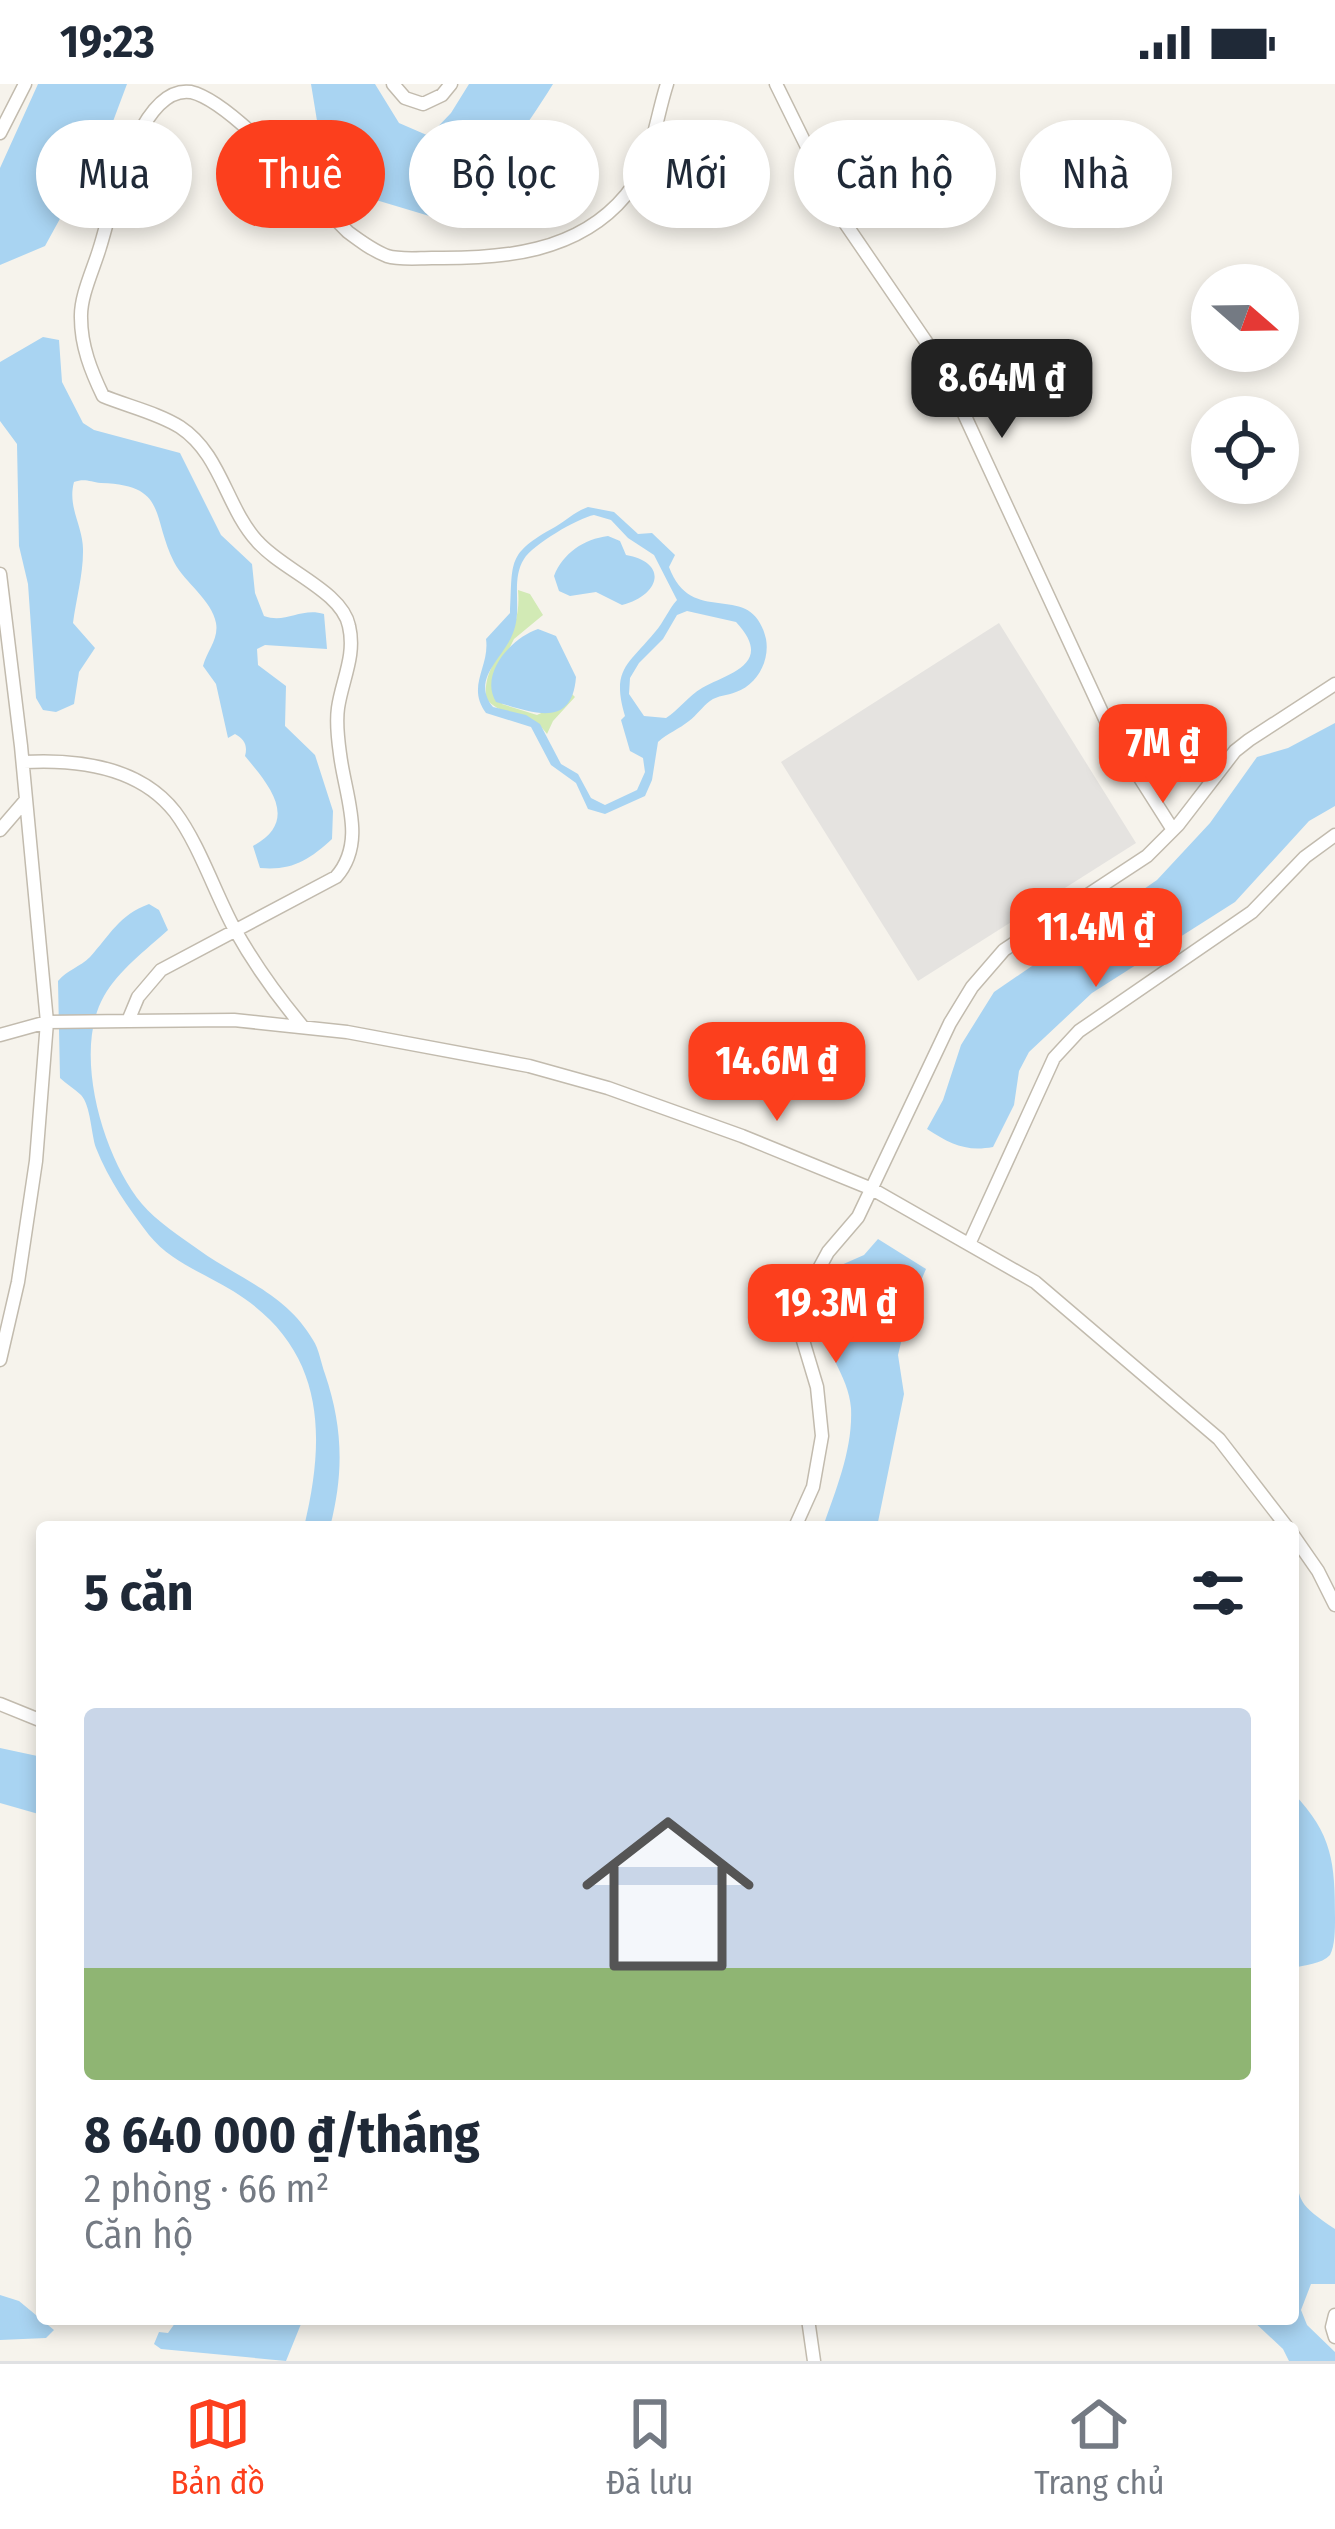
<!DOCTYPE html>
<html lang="vi">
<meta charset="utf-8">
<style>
body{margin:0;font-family:"Fira Sans Condensed",sans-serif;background:#f6f6f7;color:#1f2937;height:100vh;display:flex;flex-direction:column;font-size:45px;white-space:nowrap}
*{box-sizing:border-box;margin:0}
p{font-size:39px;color:#747a83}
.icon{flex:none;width:66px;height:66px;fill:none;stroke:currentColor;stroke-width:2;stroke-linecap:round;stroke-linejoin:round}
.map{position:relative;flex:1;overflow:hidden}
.details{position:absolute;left:36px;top:1437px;width:1263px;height:804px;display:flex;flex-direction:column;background:#fff;border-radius:12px;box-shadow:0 6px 18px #0003}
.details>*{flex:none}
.hud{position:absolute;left:36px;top:36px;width:1263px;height:108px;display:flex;gap:24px}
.needle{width:78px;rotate:110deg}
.tools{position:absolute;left:1191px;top:180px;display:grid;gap:24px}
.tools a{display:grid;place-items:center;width:108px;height:108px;border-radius:50%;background:#fff;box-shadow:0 6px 18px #0003;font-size:60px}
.price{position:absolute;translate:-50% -102px;padding:0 27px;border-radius:24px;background:#fc3f1d;color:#fff;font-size:39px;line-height:78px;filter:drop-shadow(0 3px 6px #0008)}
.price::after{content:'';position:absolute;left:50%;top:72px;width:36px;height:27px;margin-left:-18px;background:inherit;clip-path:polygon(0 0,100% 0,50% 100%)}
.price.selected{background:#222;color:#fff}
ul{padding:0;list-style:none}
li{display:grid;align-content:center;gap:24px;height:636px;padding:0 48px}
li+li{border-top:3px solid #e0e1e3}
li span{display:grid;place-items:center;height:372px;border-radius:12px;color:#555}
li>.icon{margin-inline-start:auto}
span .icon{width:216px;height:216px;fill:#fffc;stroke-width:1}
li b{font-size:51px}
h2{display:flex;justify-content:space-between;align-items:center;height:144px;padding:0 48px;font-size:51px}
.tag{padding:0 42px;border-radius:54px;background:#fff;box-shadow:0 6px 18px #0003;font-size:42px;line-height:108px}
.tag.selected{background:#fc3f1d;color:#fff}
.status{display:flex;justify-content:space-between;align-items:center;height:84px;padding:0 60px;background:#fff;direction:ltr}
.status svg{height:33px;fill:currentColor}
.dock{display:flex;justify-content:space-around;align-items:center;height:168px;border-top:3px solid #e0e1e3;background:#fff;font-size:33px;color:#747a83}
.dock a{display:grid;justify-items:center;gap:6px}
.dock .selected{color:#fc3f1d}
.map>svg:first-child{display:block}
</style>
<div class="status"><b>19:23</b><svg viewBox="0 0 49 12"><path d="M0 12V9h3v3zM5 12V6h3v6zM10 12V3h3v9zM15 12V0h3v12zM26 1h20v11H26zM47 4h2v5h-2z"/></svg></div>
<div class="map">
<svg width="1335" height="2277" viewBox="0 0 1335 2277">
<rect width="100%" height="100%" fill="#f6f3ec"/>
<path fill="#d2eab5" d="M518 506 530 510 543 531 514 555 506 571 502 620 537 631 569 616 572 610 575 613 553 637 547 650C528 624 501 635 486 614 482 571 523 562 518 506Z"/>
<path fill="#e5e3e0" d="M999 539 1136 759 918 897 781 678Z"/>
<path fill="#a9d4f2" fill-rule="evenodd" d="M38 0H127L112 40 45 162 0 181V84Z
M311 0H375L399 39 429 52 451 29 469 0H553C519 55 488 95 436 134L376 116 319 49Z
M43 253 59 256 62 298 83 339 94 346 180 369 221 451 252 480 255 509 264 532C286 540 301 523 324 530L327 565 265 561 257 565 258 581 286 602 285 642 315 671 333 727 332 755C309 776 292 787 260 784L253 762C301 736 268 700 245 672 248 661 244 655 235 650L228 654 216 600 203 582C207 567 219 555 216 539 212 516 185 499 174 478 151 432 168 401 101 399 90 398 85 394 74 398 67 424 84 443 83 468 83 491 76 516 73 539L95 564 79 588 74 620 56 628 43 626 36 614 28 500 19 462 17 360 0 337V278Z
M588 423 614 428 638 450 652 449 675 471 669 483C692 546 752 493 766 555 770 577 757 601 736 608 727 612 718 611 710 617 702 623 697 631 689 637 679 645 668 649 658 658L652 696 645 712 605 730 588 725 576 699 551 681 531 643 486 629C466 602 490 583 486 555L510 529C513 477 506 470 555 443 567 436 574 428 588 423ZM594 431 611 436 628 454 654 471 677 516C668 526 664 538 655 548 628 581 611 585 625 632L621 636 630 667 643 674 645 688 637 706 605 721 591 714 578 690 561 680 540 640 526 631 493 623C470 595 504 574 513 549 523 525 510 497 524 475 532 461 578 434 594 431ZM687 527 736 538C775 580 729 589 702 604 688 612 679 626 666 634L644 632 629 610 630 594 639 579 663 555 677 531Z
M608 452 620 457 626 471C670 479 659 512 622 521L596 508 570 512 559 507 554 492C563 469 584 455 608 452Z
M538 545 556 552 576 593C572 647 530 627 496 618 479 590 511 554 538 545Z
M1335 639V722L1309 737 1235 818 1092 909 1029 968 1019 987 1014 1021 993 1063C966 1068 950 1060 927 1045L943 1016 961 961 994 908 1157 796 1210 739 1257 673 1288 664Z
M149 820 159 826 168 846C146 866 119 886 104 912 72 968 103 1073 142 1120 156 1137 181 1153 199 1166 239 1195 286 1209 313 1256 319 1265 321 1279 325 1290 343 1343 344 1389 330 1443H304C327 1348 324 1263 233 1207 204 1189 172 1179 149 1151 129 1125 108 1095 96 1064 91 1050 91 1022 81 1011 75 1005 66 1000 60 994L58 897C67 886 80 883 90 873 110 851 119 831 149 820Z
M878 1155 926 1185 909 1225 898 1271 904 1310 877 1443H823C836 1405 853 1365 851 1324 849 1289 815 1256 821 1226 823 1212 834 1196 839 1182L864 1171Z
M0 1664 42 1673V1731L0 1719Z
M1293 1709C1333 1750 1335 1780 1335 1834 1335 1845 1335 1862 1330 1871 1322 1880 1304 1881 1293 1884Z
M1293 2064 1297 2068C1297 2117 1295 2118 1335 2145V2200H1311L1301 2226 1307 2241 1335 2268V2277H1289L1283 2265 1251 2235H1293Z
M0 2211 19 2217 54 2246 46 2254 0 2256Z
M178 2235H303L286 2277 161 2265 154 2260 159 2248 168 2249Z"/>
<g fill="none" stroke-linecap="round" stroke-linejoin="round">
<defs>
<path id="minor" d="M393 0 405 14 423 20 442 11 451 0
M776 0 843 136 940 278 1112 650 1173 746
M0 49 25 0
M0 490 21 662 47 938 36 1077 18 1198 0 1276
M23 678C76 675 139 682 175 728 199 760 215 809 234 844 254 880 277 912 303 943
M0 746 25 717
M128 937 138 913 161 886 336 793C367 758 345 712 340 670 338 656 336 638 338 624 342 596 356 572 349 542 342 507 282 486 257 457 226 423 221 370 180 343 158 329 127 322 103 312 91 287 81 262 81 234 80 212 94 184 100 163 111 128 138 0 191 8 234 18 313 114 348 148 360 157 372 166 387 172 400 176 418 174 432 174 502 175 578 169 626 111 652 80 655 37 667 0
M0 951 47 938 128 937 234 936 347 948 529 982 608 1004 742 1052 872 1105 1035 1198 1219 1355 1287 1443
M970 1158 1054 974 1079 947 1252 828 1305 773 1335 751
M795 1443 813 1403 822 1352 817 1303 802 1253 807 1207 828 1168 858 1133 950 939 972 903 1004 866 1147 772 1178 741 1235 667 1249 656 1335 600
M1293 1451 1318 1487 1335 1521
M0 1620 42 1637
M1335 2231 1332 2243 1335 2253
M808 2235 814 2277"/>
</defs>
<use href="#minor" stroke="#c2bbae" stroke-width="15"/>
<use href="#minor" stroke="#fff" stroke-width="12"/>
</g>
</svg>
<div class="tools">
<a><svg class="needle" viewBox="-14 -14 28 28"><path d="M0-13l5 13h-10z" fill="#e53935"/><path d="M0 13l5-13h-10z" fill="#747a83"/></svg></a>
<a><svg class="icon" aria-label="locate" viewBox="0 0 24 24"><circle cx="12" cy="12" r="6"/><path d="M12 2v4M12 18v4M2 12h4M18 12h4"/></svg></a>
</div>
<b class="price selected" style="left:1002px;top:357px">8.64M ₫</b>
<b class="price" style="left:1163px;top:722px">7M ₫</b>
<b class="price" style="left:1096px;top:906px">11.4M ₫</b>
<b class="price" style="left:777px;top:1040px">14.6M ₫</b>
<b class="price" style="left:836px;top:1282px">19.3M ₫</b>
<div class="hud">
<a class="tag">Mua</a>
<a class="tag selected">Thuê</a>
<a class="tag">Bộ lọc</a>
<a class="tag">Mới</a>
<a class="tag">Căn hộ</a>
<a class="tag">Nhà</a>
</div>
<section class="details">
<h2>5 căn<svg class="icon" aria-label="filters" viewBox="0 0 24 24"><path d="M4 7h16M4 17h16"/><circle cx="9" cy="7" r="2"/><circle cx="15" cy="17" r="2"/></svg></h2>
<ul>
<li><span style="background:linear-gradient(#c9d6e8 70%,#8fb573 0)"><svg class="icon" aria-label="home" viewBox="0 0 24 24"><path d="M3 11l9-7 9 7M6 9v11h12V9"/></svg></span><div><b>8 640 000 ₫/tháng</b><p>2 phòng · 66 m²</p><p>Căn hộ</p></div></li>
</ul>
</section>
</div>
<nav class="dock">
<a class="selected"><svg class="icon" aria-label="map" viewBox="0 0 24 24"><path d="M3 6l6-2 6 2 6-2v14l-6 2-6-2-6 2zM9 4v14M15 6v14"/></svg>Bản đồ</a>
<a><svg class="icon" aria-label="saved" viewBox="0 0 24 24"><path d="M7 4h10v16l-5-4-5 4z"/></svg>Đã lưu</a>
<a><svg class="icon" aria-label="home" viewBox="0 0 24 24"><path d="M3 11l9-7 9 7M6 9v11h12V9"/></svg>Trang chủ</a>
</nav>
